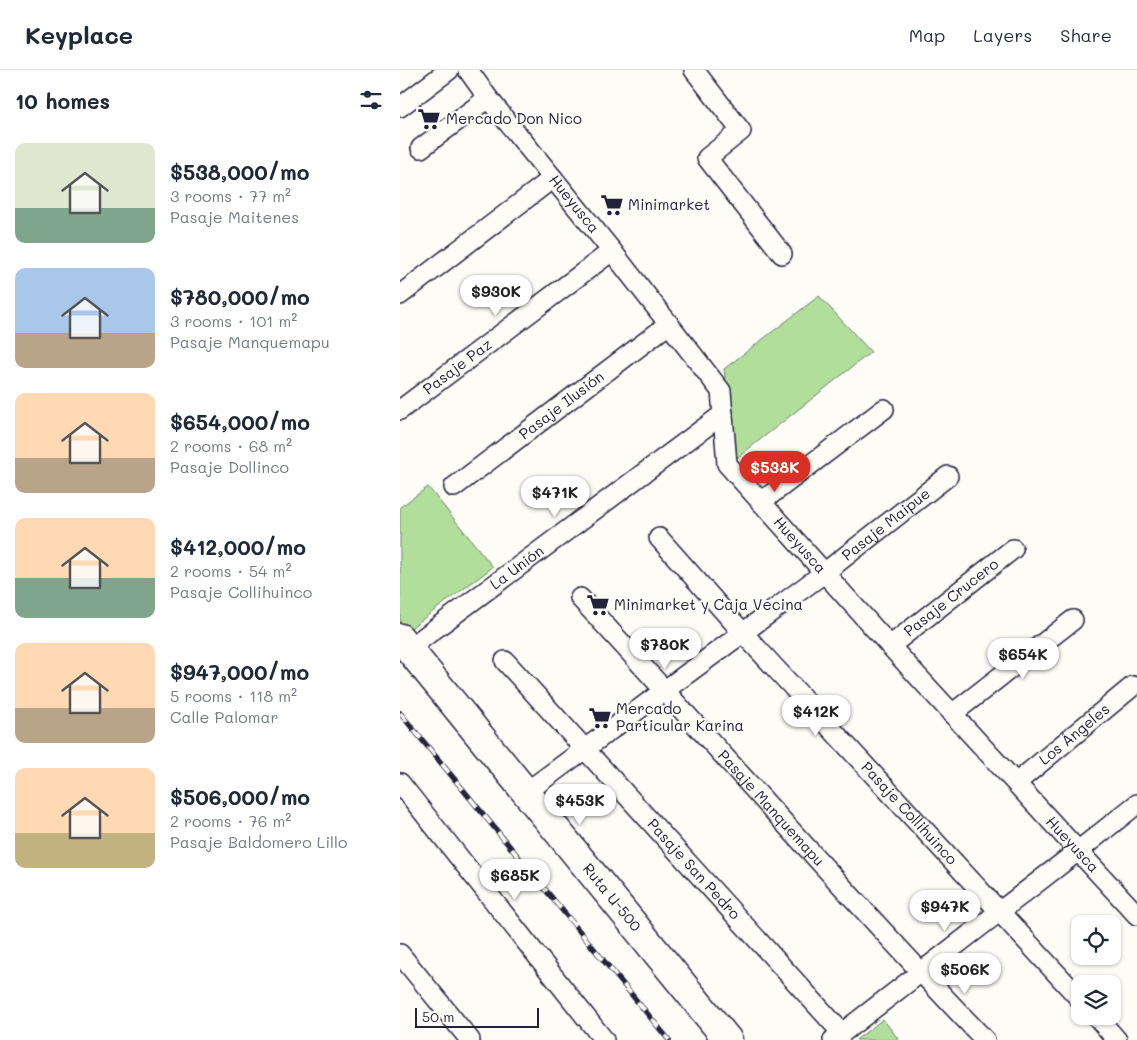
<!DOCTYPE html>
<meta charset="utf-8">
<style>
body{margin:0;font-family:Mali,sans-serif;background:#f2f2f3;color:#1f2937;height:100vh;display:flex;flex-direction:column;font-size:19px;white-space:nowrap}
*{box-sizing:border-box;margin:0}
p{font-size:16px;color:#747a83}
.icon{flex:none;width:28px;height:28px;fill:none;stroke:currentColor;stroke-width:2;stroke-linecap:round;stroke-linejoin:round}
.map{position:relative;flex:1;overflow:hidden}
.details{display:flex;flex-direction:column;background:#fff;width:400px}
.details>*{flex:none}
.buttons{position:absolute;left:671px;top:845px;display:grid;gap:10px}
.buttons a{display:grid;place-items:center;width:50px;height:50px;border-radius:10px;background:#fff;box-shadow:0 1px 4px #0004;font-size:25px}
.scale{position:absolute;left:15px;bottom:12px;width:124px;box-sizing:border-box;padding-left:5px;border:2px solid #22223b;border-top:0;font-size:14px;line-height:18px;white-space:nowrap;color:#22223b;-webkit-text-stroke:4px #fdfcf7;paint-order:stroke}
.price{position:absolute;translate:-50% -42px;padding:0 11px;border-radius:18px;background:#fff;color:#222;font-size:16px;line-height:32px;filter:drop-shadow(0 1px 2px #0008)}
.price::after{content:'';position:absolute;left:50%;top:30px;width:15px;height:11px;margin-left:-8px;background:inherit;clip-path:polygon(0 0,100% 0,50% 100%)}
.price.on{background:#d93025;color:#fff}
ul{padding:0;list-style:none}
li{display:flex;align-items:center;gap:15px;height:125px;padding:0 15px}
li span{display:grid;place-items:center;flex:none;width:140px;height:100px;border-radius:10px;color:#555}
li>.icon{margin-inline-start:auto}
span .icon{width:60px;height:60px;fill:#fffc;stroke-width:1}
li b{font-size:21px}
h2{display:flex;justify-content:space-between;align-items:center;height:60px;padding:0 15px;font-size:21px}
header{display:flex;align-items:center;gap:30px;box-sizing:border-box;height:70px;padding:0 25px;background:#fff;border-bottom:1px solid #e0e1e3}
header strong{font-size:24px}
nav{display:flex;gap:28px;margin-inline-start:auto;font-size:18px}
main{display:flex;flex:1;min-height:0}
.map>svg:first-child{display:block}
</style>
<header>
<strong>Keyplace</strong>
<nav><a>Map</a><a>Layers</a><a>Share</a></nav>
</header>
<main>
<section class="details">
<h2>10 homes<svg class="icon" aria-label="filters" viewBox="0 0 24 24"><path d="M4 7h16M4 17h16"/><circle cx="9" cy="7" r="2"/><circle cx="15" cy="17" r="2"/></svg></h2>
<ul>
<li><span style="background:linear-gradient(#dfe7d0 65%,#7fa58c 0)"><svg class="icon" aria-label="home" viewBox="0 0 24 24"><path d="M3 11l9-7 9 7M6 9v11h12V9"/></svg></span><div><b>$538,000/mo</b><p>3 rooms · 77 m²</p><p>Pasaje Maitenes</p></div></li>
<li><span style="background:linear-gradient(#a9c7e8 65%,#b9a48a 0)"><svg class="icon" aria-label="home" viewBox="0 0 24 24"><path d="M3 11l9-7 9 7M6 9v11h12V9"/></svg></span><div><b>$780,000/mo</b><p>3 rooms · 101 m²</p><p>Pasaje Manquemapu</p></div></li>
<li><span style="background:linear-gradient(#ffd9b3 65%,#b9a48a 0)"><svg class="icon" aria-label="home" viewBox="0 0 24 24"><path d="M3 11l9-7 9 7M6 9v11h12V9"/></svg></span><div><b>$654,000/mo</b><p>2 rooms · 68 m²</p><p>Pasaje Dollinco</p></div></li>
<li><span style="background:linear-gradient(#ffd9b3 60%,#7fa58c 0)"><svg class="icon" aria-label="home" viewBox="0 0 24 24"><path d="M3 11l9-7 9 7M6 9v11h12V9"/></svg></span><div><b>$412,000/mo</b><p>2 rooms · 54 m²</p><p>Pasaje Collihuinco</p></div></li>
<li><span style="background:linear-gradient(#ffd9b3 65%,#b9a48a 0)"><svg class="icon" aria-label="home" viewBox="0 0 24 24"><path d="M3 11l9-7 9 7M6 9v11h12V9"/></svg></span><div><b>$947,000/mo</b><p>5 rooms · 118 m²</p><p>Calle Palomar</p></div></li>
<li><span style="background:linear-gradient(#ffd9b3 65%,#c2b280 0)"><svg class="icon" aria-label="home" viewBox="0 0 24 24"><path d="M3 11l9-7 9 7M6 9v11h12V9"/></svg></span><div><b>$506,000/mo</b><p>2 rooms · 76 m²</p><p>Pasaje Baldomero Lillo</p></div></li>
</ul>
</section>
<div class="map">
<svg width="737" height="970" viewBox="0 0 737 970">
<rect width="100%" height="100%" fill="#fdfcf7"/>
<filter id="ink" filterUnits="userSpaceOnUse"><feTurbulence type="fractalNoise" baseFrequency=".02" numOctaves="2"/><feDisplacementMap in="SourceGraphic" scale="10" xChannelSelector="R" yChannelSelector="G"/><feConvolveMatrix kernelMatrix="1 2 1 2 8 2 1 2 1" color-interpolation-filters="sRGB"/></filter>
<g filter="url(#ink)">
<path fill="#b2de9c" stroke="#6a806c" d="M419 226 471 282 337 388 324 299Z
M28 417 93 497 4 563 0 557V437Z
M483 949 499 970H456Z"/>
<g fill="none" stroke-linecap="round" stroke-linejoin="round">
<defs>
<g id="street">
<path id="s1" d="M68 0 88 28 212 181 321 321 327 394 490 576 737 845"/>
<path d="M294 0 341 61 307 88 382 184"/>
<path d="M0 37 49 0"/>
<path d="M21 78 88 28"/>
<path d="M0 225 153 108"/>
<path id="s2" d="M0 340 212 181"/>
<path id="s3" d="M54 417 269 254"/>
<path d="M361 432 484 339"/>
<path id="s4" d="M259 468 343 563 680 929"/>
<path id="s5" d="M180 528C316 675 447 826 585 970"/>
<path id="s6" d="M490 576 613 479"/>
<path id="s7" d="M8 579 323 344"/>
<path id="s8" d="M105 591 442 963"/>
<path d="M552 644 673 550"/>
<path d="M0 713 204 970"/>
<path id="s9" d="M616 713 733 616"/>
<path id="s10" d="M125 723 424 503 548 406"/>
<path d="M0 884 70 970"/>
<path d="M696 946 717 970"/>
<path d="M433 970 678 781 737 734"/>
</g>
<g id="secondary">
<path id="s11" d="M0 568 328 970"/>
</g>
</defs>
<use href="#street" stroke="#22223b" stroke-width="22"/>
<use href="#secondary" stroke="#22223b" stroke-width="31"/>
<use href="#street" stroke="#fdfcf7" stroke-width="19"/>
<use href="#secondary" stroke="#fdfcf7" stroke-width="28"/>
<defs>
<path id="rail" d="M0 643 269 970"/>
</defs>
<use href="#rail" stroke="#22223b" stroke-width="5.5"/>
<use href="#rail" stroke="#fdfcf7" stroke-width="4" stroke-dasharray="11" stroke-linecap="butt"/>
</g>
</g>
<defs>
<symbol id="supermarket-bare" viewBox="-9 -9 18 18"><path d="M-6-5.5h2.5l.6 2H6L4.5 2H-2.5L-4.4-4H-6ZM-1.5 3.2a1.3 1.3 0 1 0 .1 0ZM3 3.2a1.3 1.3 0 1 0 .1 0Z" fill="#22223b" stroke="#fdfcf7" stroke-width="2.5" paint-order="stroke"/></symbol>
</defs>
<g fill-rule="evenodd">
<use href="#supermarket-bare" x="13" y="33" width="32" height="32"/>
<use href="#supermarket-bare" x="196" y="119" width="32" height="32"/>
<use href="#supermarket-bare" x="182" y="519" width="32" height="32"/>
<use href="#supermarket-bare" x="184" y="632" width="32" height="32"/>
</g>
<g text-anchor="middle" stroke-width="4" stroke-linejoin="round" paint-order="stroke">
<g font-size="15" fill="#22223b" stroke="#fdfcf7" text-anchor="start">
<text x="46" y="54">Mercado Don Nico</text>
<text x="228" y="140">Minimarket</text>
<text x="214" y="540">Minimarket y Caja Vecina</text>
<text x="216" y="644">Mercado<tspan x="216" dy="17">Particular Karina</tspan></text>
</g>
<g font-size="15" fill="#22223b" stroke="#fdfcf7">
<text dy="5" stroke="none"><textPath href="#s1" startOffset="171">Hueyusca</textPath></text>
<text dy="5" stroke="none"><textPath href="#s2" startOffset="72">Pasaje Paz</textPath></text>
<text dy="5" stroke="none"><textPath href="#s3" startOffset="135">Pasaje Ilusión</textPath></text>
<text dy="5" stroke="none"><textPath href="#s10" startOffset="450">Pasaje Maipue</textPath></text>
<text dy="5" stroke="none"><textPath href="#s1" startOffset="591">Hueyusca</textPath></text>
<text dy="5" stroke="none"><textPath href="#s7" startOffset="136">La Unión</textPath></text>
<text dy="5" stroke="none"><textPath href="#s6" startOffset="78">Pasaje Crucero</textPath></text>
<text dy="5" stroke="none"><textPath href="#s9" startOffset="76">Los Ángeles</textPath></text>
<text dy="5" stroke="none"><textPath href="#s5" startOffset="284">Pasaje Manquemapu</textPath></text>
<text dy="5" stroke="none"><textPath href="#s4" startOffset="372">Pasaje Collihuinco</textPath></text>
<text dy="5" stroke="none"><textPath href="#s1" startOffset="996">Hueyusca</textPath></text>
<text dy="5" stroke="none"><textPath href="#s8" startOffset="281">Pasaje San Pedro</textPath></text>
<text dy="5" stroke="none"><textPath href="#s11" startOffset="335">Ruta U-500</textPath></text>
</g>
</g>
</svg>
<div class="buttons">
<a><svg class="icon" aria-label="locate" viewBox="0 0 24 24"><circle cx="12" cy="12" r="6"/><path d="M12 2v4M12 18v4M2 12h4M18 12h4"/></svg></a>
<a><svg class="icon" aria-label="layers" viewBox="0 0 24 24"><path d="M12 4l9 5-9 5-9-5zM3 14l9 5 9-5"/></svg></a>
</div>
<div class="scale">50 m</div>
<b class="price" style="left:96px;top:247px">$930K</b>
<b class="price on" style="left:375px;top:423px">$538K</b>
<b class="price" style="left:155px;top:448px">$471K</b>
<b class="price" style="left:265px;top:600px">$780K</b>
<b class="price" style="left:623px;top:610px">$654K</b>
<b class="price" style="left:416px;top:667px">$412K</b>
<b class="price" style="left:180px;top:756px">$453K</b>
<b class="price" style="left:115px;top:831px">$685K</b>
<b class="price" style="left:545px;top:862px">$947K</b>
<b class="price" style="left:565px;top:925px">$506K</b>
</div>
</main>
